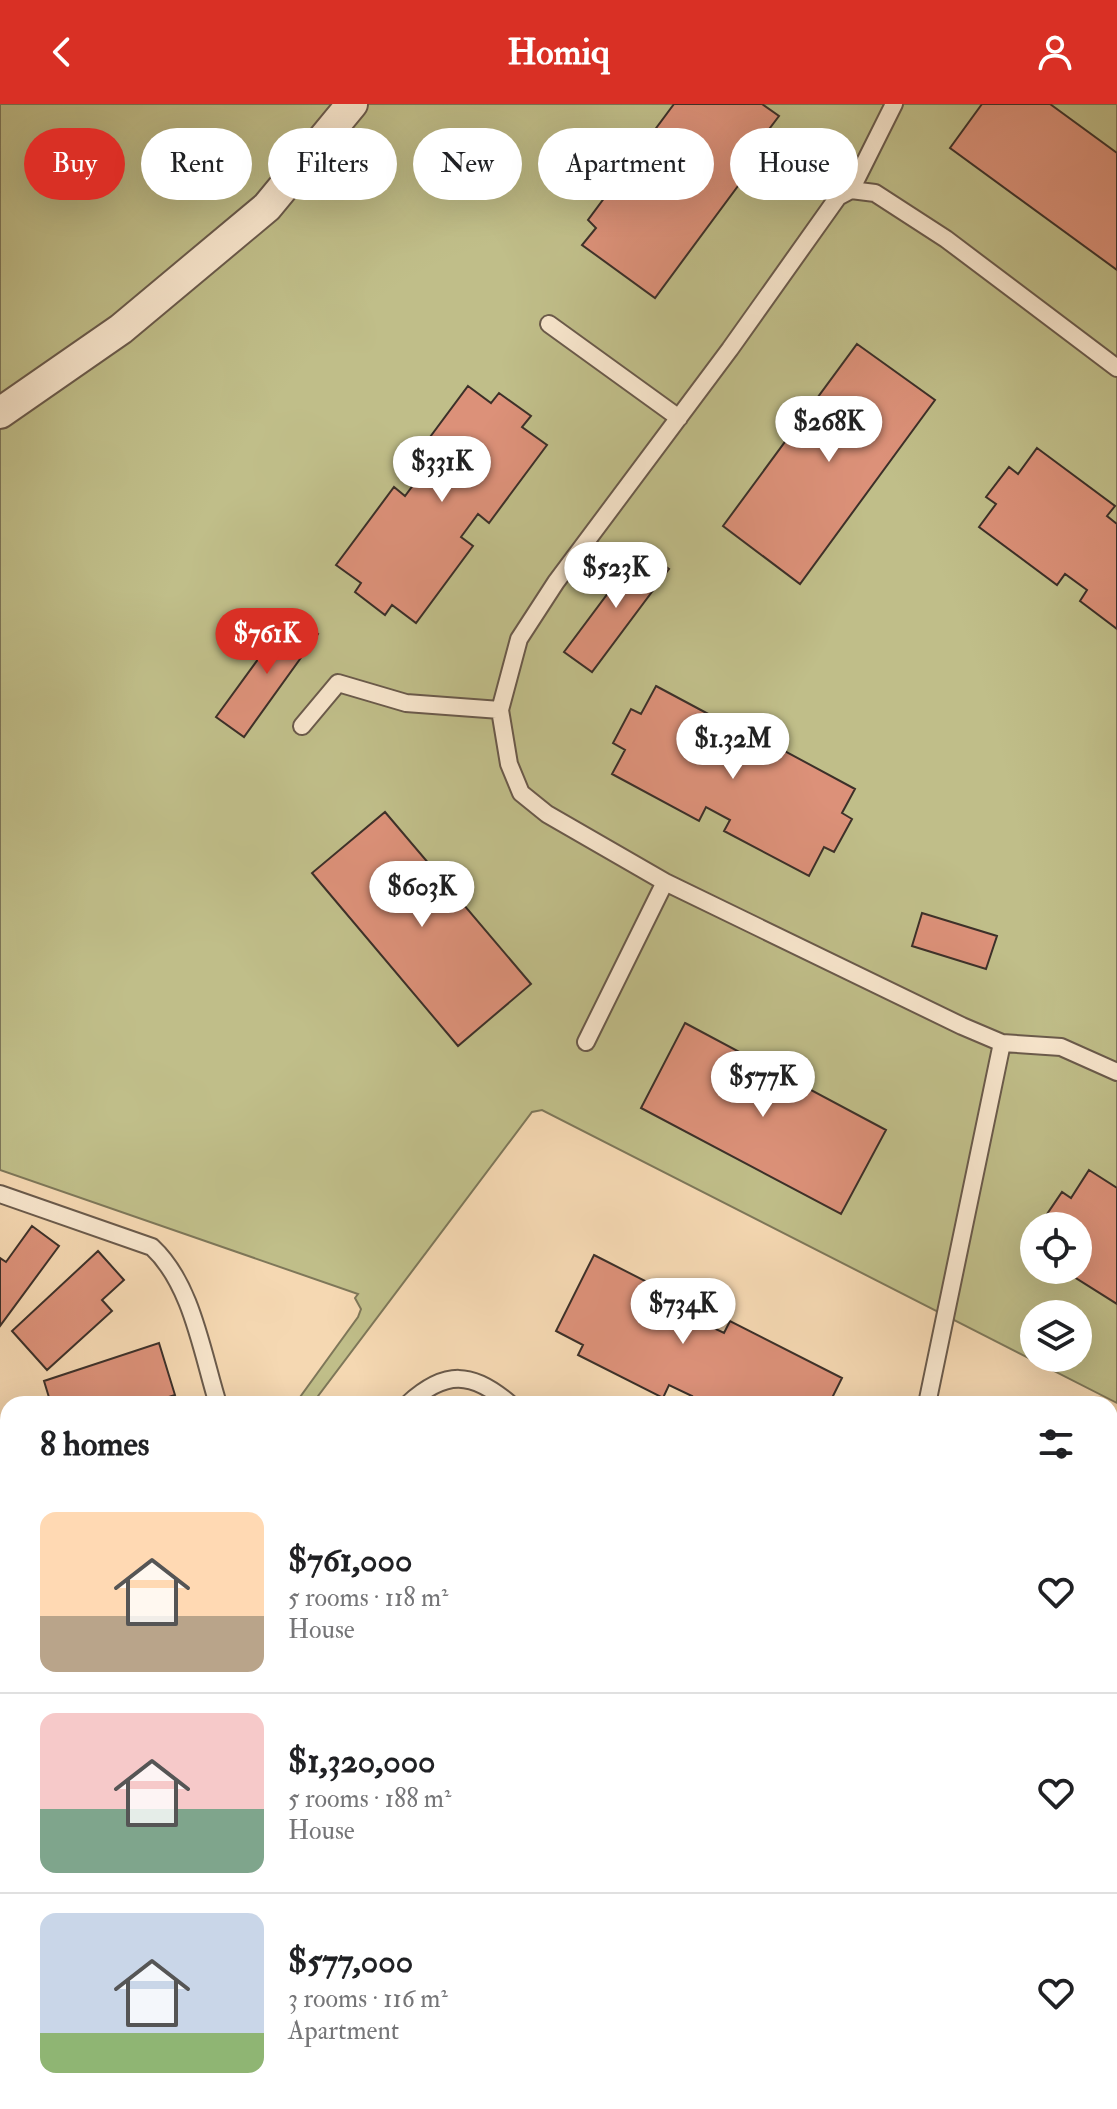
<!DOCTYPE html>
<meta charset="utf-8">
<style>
body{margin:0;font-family:"IM FELL Double Pica",serif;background:#f2f2f2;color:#202124;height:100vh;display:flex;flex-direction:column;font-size:30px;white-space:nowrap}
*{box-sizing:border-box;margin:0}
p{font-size:26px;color:#757577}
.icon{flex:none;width:44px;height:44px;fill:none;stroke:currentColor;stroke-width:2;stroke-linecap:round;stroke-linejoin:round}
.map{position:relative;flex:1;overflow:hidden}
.side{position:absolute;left:0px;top:1292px;width:1118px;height:714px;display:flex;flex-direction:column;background:#fff;border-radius:24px 24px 0 0;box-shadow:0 8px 32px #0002}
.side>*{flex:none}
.guide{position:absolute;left:24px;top:24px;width:1070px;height:72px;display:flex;gap:16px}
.fabs{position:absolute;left:1020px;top:1108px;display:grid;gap:16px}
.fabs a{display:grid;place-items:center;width:72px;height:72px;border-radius:50%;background:#fff;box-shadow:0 8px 32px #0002;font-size:40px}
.price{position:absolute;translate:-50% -68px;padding:0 18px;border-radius:28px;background:#fff;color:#222;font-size:26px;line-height:52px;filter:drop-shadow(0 2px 4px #0008)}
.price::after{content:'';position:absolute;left:50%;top:48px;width:24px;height:18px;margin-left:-12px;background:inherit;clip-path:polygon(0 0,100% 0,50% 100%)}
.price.active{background:#d93025;color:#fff}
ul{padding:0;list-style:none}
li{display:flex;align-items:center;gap:24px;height:200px;padding:0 40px}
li+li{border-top:2px solid #e0e0e0}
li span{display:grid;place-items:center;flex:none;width:224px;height:160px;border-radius:16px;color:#555}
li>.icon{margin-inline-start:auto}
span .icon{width:96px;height:96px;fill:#fffc;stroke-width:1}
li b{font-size:34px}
h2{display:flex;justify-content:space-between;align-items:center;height:96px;padding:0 40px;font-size:34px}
.tag{padding:0 28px;border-radius:36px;background:#fff;box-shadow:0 8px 32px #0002;font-size:28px;line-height:72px}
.tag.active{background:#d93025;color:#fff}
header{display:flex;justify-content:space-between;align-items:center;height:104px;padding:0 40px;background:#d93025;color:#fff;font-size:36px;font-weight:700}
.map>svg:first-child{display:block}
</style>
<header><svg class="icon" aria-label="back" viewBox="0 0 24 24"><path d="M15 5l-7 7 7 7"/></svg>Homiq<svg class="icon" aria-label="person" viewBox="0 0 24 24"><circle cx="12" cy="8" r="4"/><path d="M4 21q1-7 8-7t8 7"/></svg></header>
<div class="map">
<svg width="1117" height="2005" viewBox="0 0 1117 2005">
<rect width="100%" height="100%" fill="#f5d8b2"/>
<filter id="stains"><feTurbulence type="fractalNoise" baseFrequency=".0025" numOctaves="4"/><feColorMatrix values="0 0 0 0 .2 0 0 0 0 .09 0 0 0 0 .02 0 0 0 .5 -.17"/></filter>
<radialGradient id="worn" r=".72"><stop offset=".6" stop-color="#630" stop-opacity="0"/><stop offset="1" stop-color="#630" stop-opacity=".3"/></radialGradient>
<path fill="#c0be89" stroke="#7e7759" stroke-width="2" fill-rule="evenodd" d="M0 0H1117V1299L542 1006 532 1008 312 1300H295L358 1213 361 1205 355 1194 358 1190 0 1066ZM1034 1122H1078V1166H1034ZM1034 1210H1078V1254H1034Z
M8 1694V1998H265L271 2005H0V1705Z"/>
<path fill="#dc9179" stroke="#3c3029" stroke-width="2" d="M674 0H762L779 12 767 28 775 32 655 194 582 141 596 124 588 116Z
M982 0H1050L1117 49V166L950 44Z
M857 240 935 296 800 480 723 422Z
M468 282 491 299 499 289 531 312 522 323 547 341 489 419 478 410 461 433 473 442 416 519 392 501 385 511 355 488 361 479 336 461 394 383 405 392 422 369 410 360Z
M1037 344 1115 402 1107 412 1117 420V525L1080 497 1087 486 1065 470 1057 481 979 423 996 400 986 393 1009 363 1018 370Z
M641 445 669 465 592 568 564 548Z
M291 510 318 530 244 633 216 613Z
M656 582 742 628 736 639 760 652 768 638 855 685 842 709 852 715 834 748 824 743 809 772 724 727 730 716 706 703 699 717 612 670 625 646 613 639 631 605 641 610Z
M385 708 531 880 458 942 312 769Z
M922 809 997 832 986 865 912 842Z
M685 919 886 1026 841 1110 641 1004Z
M1089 1066 1117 1084V1200L1063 1166H1078V1122L1041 1119 1062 1088 1071 1094Z
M32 1122 59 1142 0 1222V1154L6 1158Z
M98 1147 124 1176 102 1196 112 1207 47 1266 12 1227Z
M594 1151 704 1207 699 1217 724 1229 730 1217 842 1274 829 1300H688L692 1292 669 1281 663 1294 578 1251 583 1241 556 1227Z
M159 1239 175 1291 147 1300H51L44 1277Z
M1110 1377 1117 1381V1487L1110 1483Z
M8 1445V1499L0 1493V1457Z
M0 1504 8 1509V1567L0 1562Z
M0 1575 8 1581V1621L5 1619 0 1626Z
M1110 1687 1117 1692V1798L1110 1793Z
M112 1998H175L167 2005H118Z
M493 1998H612L606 2005H488Z"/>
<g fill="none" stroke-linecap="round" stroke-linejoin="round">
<defs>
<path id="lane" d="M851 86 894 0
M549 220 679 314
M1117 264 946 135 875 89 851 86 838 93 730 245 556 478 519 535 500 606 509 660 521 689 547 710 665 778 962 922 1002 939 1061 943 1117 968
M302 622 338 579 406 599 500 606
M586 938 665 778
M0 1090 152 1143C192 1180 202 1249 218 1300
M408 1300C445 1266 472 1267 510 1300
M927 1300 1002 939
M1110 1593 1117 1599
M0 1689 8 1678
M349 1998 353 2005
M758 1998 769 2005
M718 2005 723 1998"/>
<path id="street" d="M0 309 121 225 267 103 352 0"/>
</defs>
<use href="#lane" stroke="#6a5a4b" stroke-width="20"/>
<use href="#street" stroke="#6a5a4b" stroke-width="34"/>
<use href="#lane" stroke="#f8e6cd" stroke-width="16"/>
<use href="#street" stroke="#f8e6cd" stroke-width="30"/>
</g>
<rect width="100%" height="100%" filter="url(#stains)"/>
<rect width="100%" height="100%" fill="url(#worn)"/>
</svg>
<div class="fabs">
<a><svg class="icon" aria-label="locate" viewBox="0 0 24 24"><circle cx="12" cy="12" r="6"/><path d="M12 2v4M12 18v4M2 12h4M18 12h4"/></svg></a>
<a><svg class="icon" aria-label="layers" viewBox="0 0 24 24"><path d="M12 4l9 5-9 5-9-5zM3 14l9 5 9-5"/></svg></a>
</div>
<b class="price" style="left:829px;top:360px">$268K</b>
<b class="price" style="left:442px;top:400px">$331K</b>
<b class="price" style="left:616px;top:506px">$523K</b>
<b class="price active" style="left:267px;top:572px">$761K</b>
<b class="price" style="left:733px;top:677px">$1.32M</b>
<b class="price" style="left:422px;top:825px">$603K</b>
<b class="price" style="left:763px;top:1015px">$577K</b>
<b class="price" style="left:683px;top:1242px">$734K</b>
<div class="guide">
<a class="tag active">Buy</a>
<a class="tag">Rent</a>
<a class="tag">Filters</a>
<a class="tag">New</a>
<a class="tag">Apartment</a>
<a class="tag">House</a>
</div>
<section class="side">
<h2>8 homes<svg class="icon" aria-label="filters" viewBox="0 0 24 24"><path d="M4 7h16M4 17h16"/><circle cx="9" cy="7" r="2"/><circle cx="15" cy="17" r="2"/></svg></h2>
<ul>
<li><span style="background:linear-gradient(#ffd9b3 65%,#b9a48a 0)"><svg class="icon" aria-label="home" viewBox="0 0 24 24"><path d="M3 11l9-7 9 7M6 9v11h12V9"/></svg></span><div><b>$761,000</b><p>5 rooms · 118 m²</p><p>House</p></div><svg class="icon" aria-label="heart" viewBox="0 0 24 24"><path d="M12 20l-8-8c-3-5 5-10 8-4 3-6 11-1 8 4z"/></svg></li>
<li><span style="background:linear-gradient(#f6c9c9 60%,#7fa58c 0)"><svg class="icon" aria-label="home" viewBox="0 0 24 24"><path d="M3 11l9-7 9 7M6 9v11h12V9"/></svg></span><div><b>$1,320,000</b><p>5 rooms · 188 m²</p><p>House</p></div><svg class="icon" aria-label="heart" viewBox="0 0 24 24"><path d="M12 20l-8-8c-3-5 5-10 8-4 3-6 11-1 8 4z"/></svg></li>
<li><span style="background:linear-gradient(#c9d6e8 75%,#8fb573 0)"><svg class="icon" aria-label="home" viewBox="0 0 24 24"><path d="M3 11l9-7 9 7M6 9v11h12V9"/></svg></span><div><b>$577,000</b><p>3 rooms · 116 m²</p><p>Apartment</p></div><svg class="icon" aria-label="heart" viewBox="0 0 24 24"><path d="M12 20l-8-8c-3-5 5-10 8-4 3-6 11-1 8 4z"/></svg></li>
</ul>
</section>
</div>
